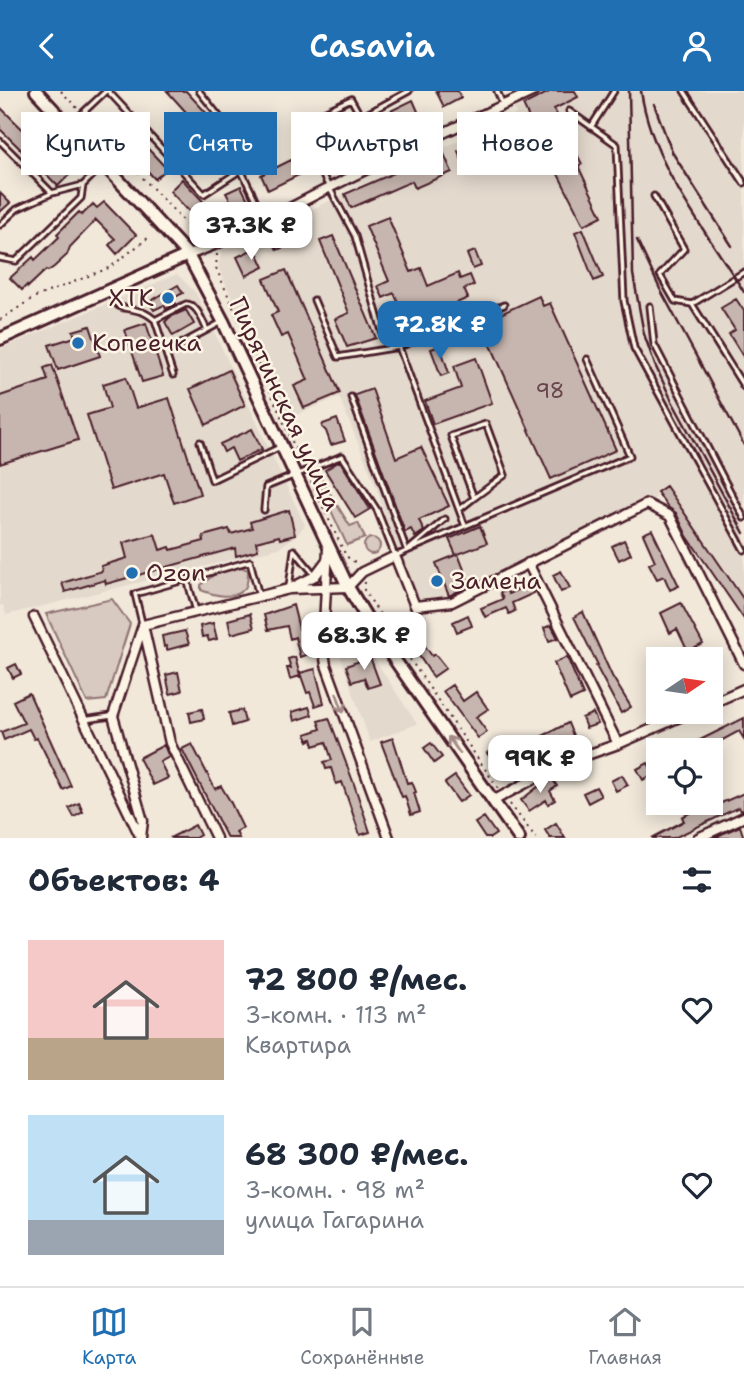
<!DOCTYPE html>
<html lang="ru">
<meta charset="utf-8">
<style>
body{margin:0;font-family:"Shantell Sans",sans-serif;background:#f6f6f7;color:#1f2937;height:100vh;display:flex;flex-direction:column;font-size:26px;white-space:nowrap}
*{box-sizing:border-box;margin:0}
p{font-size:23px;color:#747a83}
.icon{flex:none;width:38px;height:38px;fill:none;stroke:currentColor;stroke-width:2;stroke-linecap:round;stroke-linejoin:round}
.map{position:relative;height:747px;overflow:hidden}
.drawer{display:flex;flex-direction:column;background:#fff;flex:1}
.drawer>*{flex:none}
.guide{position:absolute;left:21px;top:21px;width:704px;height:63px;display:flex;gap:14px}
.needle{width:46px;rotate:77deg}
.tools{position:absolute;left:646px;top:556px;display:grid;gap:14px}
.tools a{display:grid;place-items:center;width:77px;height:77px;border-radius:0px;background:#fff;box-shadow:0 4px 18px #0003;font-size:35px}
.price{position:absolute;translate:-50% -60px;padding:0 16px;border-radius:14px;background:#fff;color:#222;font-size:23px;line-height:46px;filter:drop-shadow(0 2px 4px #0008)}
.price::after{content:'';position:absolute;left:50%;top:42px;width:21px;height:16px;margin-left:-10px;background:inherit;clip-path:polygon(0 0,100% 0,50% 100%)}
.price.active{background:#1f6fb2;color:#fff}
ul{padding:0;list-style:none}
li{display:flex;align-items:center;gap:21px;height:175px;padding:0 28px}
li span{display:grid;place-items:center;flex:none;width:196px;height:140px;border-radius:0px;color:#555}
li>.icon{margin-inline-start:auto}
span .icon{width:84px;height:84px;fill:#fffc;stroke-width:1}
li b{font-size:30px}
h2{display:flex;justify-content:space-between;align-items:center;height:84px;padding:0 28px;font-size:30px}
.tag{padding:0 24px;border-radius:0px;background:#fff;box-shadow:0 4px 18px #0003;font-size:24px;line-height:63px}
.tag.active{background:#1f6fb2;color:#fff}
header{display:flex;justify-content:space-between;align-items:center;height:91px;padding:0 28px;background:#1f6fb2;color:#fff;font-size:32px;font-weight:600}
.tabs{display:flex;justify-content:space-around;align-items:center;height:98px;border-top:2px solid #e0e1e3;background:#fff;font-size:19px;color:#747a83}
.tabs a{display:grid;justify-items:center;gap:4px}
.tabs .active{color:#1f6fb2}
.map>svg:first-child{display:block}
</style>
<header><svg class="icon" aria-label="back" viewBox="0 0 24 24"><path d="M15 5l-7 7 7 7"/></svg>Casavia<svg class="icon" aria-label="person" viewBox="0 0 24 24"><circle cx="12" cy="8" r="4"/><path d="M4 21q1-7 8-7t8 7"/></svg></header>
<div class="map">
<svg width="744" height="747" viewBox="0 0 744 747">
<rect width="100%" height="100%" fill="#f1e8da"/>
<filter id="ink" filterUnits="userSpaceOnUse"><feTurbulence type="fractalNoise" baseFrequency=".0143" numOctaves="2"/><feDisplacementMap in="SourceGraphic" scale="14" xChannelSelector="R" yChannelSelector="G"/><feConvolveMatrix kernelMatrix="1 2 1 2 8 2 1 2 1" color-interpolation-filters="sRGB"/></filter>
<g filter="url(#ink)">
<path fill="#e4d9cd" d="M547 0H744V509L666 395 656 399V407L627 417 451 508 418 513 391 447 377 398 339 306 286 328 218 176 222 160 516 23 514 17Z
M177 183 196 202 305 434 296 445 279 457 6 524 3 514 0 515V258Z
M366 555 417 633 370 651 340 564Z"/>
<path fill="#d8cac0" stroke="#917476" stroke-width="2" d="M316 387 321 388 350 435 358 432 365 447 347 454Z
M364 455a8 8 0 1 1 16 0a8 8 0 1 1-16 0Z
M239 475 248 479C248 484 248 493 245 497 235 510 213 504 201 499V494L220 479Z
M112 508 130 533 106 609 87 611 46 523Z
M337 526 348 527 358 531 354 536 329 537 330 530Z"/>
<path fill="#c7b6af" stroke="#4a1f2b" stroke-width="2" d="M167 0H186L224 41 213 51Z
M436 0H458L461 7 444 16Z
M551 0H575L578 6 554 18 582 73 578 75 602 125 584 134 537 42 464 74 458 60 530 29 523 14Z
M413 9 420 25 379 45 372 29Z
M0 16 69 84 58 95 0 38Z
M350 21 357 36 316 56 309 41Z
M119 27 167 78 155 88 108 37Z
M443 61 452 81 415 97 412 90 351 117 345 103Z
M301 64 309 79 268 99 261 84Z
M182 88 213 121 201 133 170 100Z
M241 95 248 109 234 116 226 102Z
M0 102 10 112 0 121Z
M104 111 136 144 117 163 109 154 115 148 96 129 70 156 67 164 54 176 48 180 46 179 28 196 27 194 22 199 10 187 33 166 35 169 59 146 57 143 79 121 82 124 93 113 97 117Z
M388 126 411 181 421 177 428 195 458 182 460 188 470 184 474 194 464 198 468 207 393 240 388 229 403 222 394 202 383 207 378 195 389 190 366 135Z
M583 138 603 186 594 190 575 141Z
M278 143 284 156 277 159 271 146Z
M333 145 376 247 347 256 335 228 349 222 320 150Z
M255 157 264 176 246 185 237 166Z
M475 160 481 175 473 178 467 163Z
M286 179 340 302 304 317 294 295 308 289 288 243 281 246 271 224 278 221 264 188Z
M178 194 183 202 173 207 176 213 166 218 164 214 154 219 149 211Z
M539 205 543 215 550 212 616 359 551 388 481 232Z
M736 208 744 220V267L729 243 735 239 721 217Z
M186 219 194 233 173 245 165 231 170 226Z
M146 232 163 285 142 291 125 239Z
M90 235 100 265 58 279 49 254 75 246 73 240Z
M440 255 449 282 441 285 431 258Z
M476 267 492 312 433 333 425 310 461 297 454 275Z
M52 274 78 349 0 373V305L48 289 44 277Z
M229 279 245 314 206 334 190 298Z
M126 286 136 317 169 307 200 403 174 412 164 382 111 399 87 324 110 317 103 293Z
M372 298 396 367 421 356 449 415 419 429 424 440 415 446 411 438 405 441 355 304Z
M337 328 345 350 331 354 326 340 322 336 323 333Z
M252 338 262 358 237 370 231 357 224 361 220 353Z
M340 370 370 418 355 427 325 379Z
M666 395 744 509V528L687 445 676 422 668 416 657 401Z
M289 419 295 444 280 448 279 445 256 451 258 459 236 465 235 457 106 493 105 489 65 501 62 492 102 480 101 475 127 467 123 452 155 443 160 459 170 456 171 459 204 450 203 445 229 438 231 443 252 437 250 431Z
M480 435 487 452 458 463 470 494 449 505 436 472 456 464 449 448Z
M652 439 679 495 670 499 664 485 657 488 649 473 655 470 643 443Z
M624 449 631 463 619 469 612 455Z
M561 480 570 497 561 501 553 484Z
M530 493 534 502 512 512 515 520 509 523 506 517 485 526 481 517 503 508 500 502 507 499 508 503Z
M681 512 703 553 688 561 677 538 670 542 661 522Z
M293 514 299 538 304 537 309 563 300 566 295 546 290 548 287 535 268 539 264 524Z
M583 521 612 585 631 616 621 622 596 575 598 574 574 526Z
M250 523 254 537 231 543 228 529Z
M468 524 472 535 457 541 453 531Z
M213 532 217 548 209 550 207 545 202 546 200 535Z
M551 534 558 547 549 550 544 537Z
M185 540 189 553 167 559V555L164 556 162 545Z
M420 548 432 565 435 563 446 577 433 586 412 554Z
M295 566 300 585 290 588 287 577H291L288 568Z
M370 566 380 593 368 597 364 587 352 591 346 575Z
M567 566 583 604 570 610 554 572Z
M16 573 21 583 13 587 8 577Z
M315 578 324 612 315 615 310 601 307 602 300 582Z
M178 581 182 600 170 603 166 584Z
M452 594 463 610 476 601 488 618 476 626 487 641 478 647 443 600Z
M29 602 71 695 63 699 43 658 37 647 34 648 29 638 4 649 1 641 24 632 13 610Z
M309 616 312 624 294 630 292 621Z
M202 618 204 628 191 631 189 621Z
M242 619 245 631 232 635 229 622Z
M593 622 598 633 586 637 582 627Z
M329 627 354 693 370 741 360 744 342 691 336 693 331 677 326 678 324 671 332 669 326 651 314 655 312 648 308 650 306 643 321 638 318 630Z
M744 627V648L739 640 702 660H678Z
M568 632 574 647 540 661 535 649Z
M393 647 407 692 412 691 416 701 414 702 420 721 411 724 405 705 402 706 381 651Z
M431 652 442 666 434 672 424 657Z
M192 653 215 698 221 695 230 710 243 737 236 741 239 747H227L215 723 182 658Z
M164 654 169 666 160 671 168 687 153 694 139 667Z
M497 655 513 678 503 685 487 662Z
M648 672 654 683 643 689 637 678Z
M622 684 628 694 616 700 611 690Z
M455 685 469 704 459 711 445 692Z
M551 686 557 695 550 700 555 709 548 713 546 709 529 720 521 709Z
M596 696 601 705 588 712 583 702Z
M744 702V719L741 720 739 716 674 747H652L684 730 682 726 701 716 703 720Z
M79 712 83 721 74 726 69 717Z
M484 726 496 743 490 747H485L475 732Z
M556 732 565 747H550L545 739Z
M195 734 200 744 195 747H170Z
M740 735 744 747H715L724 742Z"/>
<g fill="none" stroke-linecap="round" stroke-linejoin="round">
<defs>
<path id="lane" d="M108 0 204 103 241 79 265 129
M199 0 239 50 245 72 241 79
M409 0 361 26 351 8 296 34 355 145 384 247 399 256 504 214
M497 0 503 14
M684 0 744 92
M569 20 617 54 624 210 634 257 744 459
M71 33 106 0
M591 36 614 0
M0 50 52 102 83 94 103 74
M654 105 684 158 660 184 675 210 692 213 744 296
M0 134 17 118 52 102
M0 167 16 170 81 107 83 94
M110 202C119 221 122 215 139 220 146 221 150 225 155 229L186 213C197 213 202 229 207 239
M692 213 744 181
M650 215 654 253 744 427
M155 229 173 284
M166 261 222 231
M351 306 407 460 445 428
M200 351 212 389 280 356
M264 419 266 396 342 365 377 419 395 465 465 435 399 256 338 266 314 209
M459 419 474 407 451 345 486 333 505 384 474 407
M465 435 630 365 587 268
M187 488 196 520
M289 496 294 459 314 483
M142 532 135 503 250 470 259 505
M325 555C345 556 357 552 373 540
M84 629 111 625"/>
<path id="street" d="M188 164C238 147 282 120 329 97 396 63 465 32 534 0
M328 457 323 554 326 574 389 747
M528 472 618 653
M289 498 348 496 362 481 395 465 415 515 452 511 647 413 670 425 744 573
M34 526 141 747
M143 534 170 652 216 747
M143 534 289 498 315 485 327 469
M710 613 744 598
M493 710 561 673 618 653 691 621
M141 746 143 730 113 625 142 537
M698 747 744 726"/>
<path id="secondary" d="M36 0 188 164 223 230 348 496 374 539 519 747
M0 248 188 164"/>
</defs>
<use href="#lane" stroke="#4a1f2b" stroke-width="9"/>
<use href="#street" stroke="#4a1f2b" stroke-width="13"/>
<use href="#secondary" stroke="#4a1f2b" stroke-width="16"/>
<path stroke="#4a1f2b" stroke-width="2" stroke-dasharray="2 5" stroke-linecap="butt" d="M61 0 77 17
M85 26 196 143 207 141 209 145
M217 163 216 177 302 373
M0 229 33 207 109 177 148 147
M308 384 346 465 357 473
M365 491 364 499 392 542 498 697
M704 625 711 622
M510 713 536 747"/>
<use href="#lane" stroke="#fcf5e5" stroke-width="3.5"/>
<use href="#street" stroke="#fcf5e5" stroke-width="8"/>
<use href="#secondary" stroke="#fcf5e5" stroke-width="10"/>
<path stroke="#4a1f2b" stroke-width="2.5" d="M629 0 633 183 644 243 655 274 672 310 744 442
M641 0C652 75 705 138 744 201
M654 13 672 61 732 155
M637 149 660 198 744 354"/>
</g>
<defs><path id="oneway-shaft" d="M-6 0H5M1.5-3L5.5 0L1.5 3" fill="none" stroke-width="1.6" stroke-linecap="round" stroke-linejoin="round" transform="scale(1.75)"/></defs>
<g stroke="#a38a88">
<use href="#oneway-shaft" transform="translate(340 612) rotate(70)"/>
<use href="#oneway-shaft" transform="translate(454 654) rotate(-125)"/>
</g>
</g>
<g fill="#1f6fb2" stroke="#fcf5e5" stroke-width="2.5">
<circle cx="168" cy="207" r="7"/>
<circle cx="78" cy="252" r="7"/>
<circle cx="132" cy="482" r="7"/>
<circle cx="437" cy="490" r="7"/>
</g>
<g text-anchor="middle" stroke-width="5" stroke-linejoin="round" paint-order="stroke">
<g font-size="21" fill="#69454c">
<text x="550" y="307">98</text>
</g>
<g font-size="24" fill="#4a1f2b" stroke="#fcf5e5" text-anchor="start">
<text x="154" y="215" text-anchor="end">ХТК</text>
<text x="92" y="260">Копеечка</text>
<text x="146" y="490">Ozon</text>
<text x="451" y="498">Замена</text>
</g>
<g font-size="24" fill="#4a1f2b" stroke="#fcf5e5">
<text transform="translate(285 313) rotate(65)" y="8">Пирятинская улица</text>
</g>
</g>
</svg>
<div class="tools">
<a><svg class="needle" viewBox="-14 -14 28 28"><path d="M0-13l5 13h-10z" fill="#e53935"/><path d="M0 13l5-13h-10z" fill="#747a83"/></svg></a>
<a><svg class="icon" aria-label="locate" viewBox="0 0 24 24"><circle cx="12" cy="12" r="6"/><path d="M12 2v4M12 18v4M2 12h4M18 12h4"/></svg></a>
</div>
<b class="price" style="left:251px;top:171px">37.3K ₽</b>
<b class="price active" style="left:440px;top:270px">72.8K ₽</b>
<b class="price" style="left:364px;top:581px">68.3K ₽</b>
<b class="price" style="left:540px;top:704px">99K ₽</b>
<div class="guide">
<a class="tag">Купить</a>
<a class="tag active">Снять</a>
<a class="tag">Фильтры</a>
<a class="tag">Новое</a>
</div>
</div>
<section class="drawer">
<h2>Объектов: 4<svg class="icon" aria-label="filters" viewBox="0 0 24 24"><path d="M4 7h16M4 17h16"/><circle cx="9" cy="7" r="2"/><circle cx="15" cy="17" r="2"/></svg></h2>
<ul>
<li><span style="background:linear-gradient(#f6c9c9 70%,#b9a48a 0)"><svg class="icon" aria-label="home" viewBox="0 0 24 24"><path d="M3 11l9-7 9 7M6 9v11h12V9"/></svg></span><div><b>72 800 ₽/мес.</b><p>3-комн. · 113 m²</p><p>Квартира</p></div><svg class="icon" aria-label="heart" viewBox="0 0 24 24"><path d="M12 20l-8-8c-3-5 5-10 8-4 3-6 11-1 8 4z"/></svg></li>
<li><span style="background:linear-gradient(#bfe0f5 75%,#9aa5b1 0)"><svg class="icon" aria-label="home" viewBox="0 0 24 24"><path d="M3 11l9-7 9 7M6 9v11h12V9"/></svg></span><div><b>68 300 ₽/мес.</b><p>3-комн. · 98 m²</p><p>улица Гагарина</p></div><svg class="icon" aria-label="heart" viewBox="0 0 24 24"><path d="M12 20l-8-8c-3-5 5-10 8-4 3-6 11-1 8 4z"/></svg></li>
</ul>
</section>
<nav class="tabs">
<a class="active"><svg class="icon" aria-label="map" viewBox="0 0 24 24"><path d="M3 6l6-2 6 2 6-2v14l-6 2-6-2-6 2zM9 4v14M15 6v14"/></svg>Карта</a>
<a><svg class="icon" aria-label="saved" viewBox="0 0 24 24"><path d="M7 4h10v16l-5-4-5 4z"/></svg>Сохранённые</a>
<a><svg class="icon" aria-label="home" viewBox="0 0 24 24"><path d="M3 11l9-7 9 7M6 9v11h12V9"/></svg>Главная</a>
</nav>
